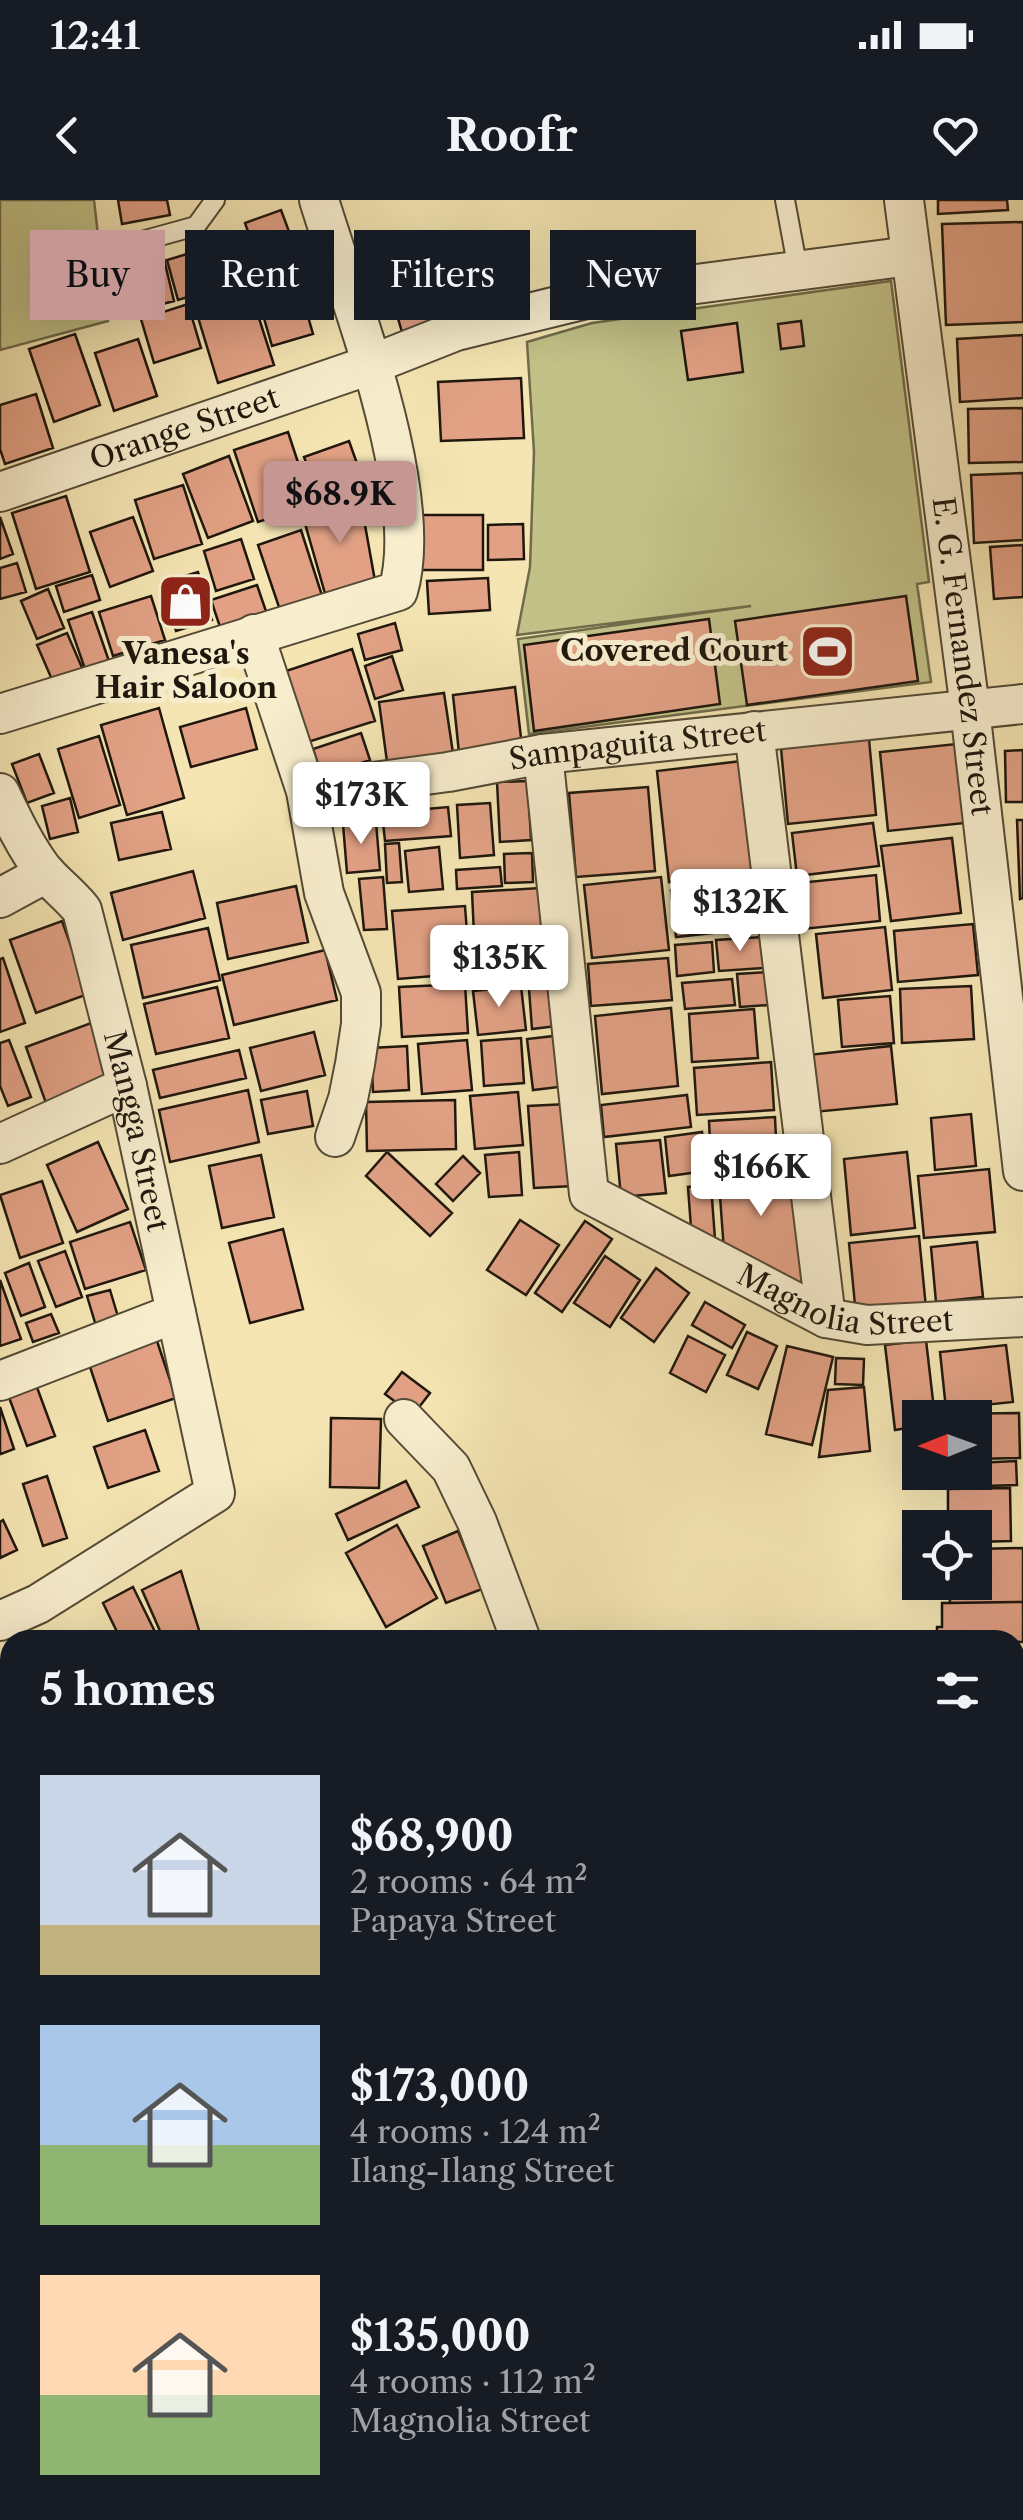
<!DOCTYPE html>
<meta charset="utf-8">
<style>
body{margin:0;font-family:"Libre Caslon Text",serif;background:#242831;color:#f1f3f6;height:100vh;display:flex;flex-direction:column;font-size:38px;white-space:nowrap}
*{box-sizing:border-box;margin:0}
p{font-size:32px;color:#9ea1a6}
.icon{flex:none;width:55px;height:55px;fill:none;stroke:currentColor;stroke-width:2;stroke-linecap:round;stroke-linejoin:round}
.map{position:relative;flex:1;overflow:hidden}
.details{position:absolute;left:0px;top:1430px;width:1025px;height:890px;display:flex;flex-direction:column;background:#171b24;border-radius:30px 30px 0 0;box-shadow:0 10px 40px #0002}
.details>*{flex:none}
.hud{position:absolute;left:30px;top:30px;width:965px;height:90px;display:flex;gap:20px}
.needle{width:65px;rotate:269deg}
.buttons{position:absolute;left:902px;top:1200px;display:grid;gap:20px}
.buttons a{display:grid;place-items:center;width:90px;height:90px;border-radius:0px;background:#171b24;box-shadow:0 10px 40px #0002;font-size:50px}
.price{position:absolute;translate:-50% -85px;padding:0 22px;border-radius:10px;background:#fff;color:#222;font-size:32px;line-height:65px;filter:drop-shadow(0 2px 5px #0008)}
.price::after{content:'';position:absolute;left:50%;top:60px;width:30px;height:22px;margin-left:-15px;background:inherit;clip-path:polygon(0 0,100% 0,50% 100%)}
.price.selected{background:#c59692;color:#111}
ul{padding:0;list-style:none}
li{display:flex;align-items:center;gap:30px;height:250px;padding:0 40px}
li span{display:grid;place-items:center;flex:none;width:280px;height:200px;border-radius:0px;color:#555}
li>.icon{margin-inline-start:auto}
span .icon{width:120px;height:120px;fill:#fffc;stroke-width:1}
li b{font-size:42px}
h2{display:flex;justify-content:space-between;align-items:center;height:120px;padding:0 40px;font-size:42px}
.tag{padding:0 35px;border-radius:0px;background:#171b24;box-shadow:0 10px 40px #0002;font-size:35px;line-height:90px}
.tag.selected{background:#c59692;color:#111}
.status{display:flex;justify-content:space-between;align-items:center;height:70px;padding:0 50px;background:#171b24;direction:ltr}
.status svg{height:28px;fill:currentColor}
header{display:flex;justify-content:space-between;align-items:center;height:130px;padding:0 40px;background:#171b24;font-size:45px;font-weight:700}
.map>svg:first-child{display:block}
</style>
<div class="status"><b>12:41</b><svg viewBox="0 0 49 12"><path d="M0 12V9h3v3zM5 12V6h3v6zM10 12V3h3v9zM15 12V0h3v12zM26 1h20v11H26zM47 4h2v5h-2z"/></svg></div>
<header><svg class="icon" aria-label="back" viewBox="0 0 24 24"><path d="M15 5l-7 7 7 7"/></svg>Roofr<svg class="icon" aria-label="heart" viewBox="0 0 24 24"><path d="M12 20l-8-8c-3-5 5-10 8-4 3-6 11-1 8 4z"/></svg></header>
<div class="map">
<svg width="1023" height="2320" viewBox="0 0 1023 2320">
<rect width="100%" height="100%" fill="#f4e5b3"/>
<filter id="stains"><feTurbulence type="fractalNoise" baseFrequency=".002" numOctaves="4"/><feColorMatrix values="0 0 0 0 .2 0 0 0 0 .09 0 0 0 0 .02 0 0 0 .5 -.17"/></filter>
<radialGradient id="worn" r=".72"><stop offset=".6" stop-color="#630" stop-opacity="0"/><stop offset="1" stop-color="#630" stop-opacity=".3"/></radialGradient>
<path fill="#c2c288" stroke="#706c4a" stroke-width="2.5" d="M0 0H94L108 121 0 150Z
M891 81 929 382 917 384 931 482 529 534 518 439 751 406 517 435 530 367 534 252 527 142 592 123Z"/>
<path fill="#9fbdb6" stroke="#6c7b72" stroke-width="2.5" d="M588 2310H695L688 2320H583Z"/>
<path fill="#e2a185" stroke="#1f170d" stroke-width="2.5" d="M118 0H167L170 15 122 24Z
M938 0H1007L1008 10 938 14Z
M281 10 301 64 264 77 245 23Z
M1023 22V122L946 125 942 24Z
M245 34 260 76 210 92 198 50Z
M428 40 451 118 402 132 379 54Z
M197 51 208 91 178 100 167 60Z
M164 59 174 101 120 115 109 73Z
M296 75 313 134 272 146 255 87Z
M249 87 274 165 218 183 194 104Z
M188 104 201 148 154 163 141 119Z
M801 121 804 146 781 149 778 124Z
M737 123 743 172 688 180 681 131Z
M75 134 100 205 54 222 29 149Z
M1023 135V198L960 202 957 139Z
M138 139 157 196 114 211 95 153Z
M521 178 524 238 441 241 438 182Z
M36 194 53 248 5 264 0 249V205Z
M1023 208V262L969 263 968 209Z
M288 232 312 305 258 322 234 250Z
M349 241 365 286 321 302 304 257Z
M229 256 253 321 208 338 183 274Z
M1023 273V340L974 343 971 275Z
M183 285 202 344 154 359 135 300Z
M66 296 90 372 36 389 12 313Z
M360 297 375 381 326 397 302 313Z
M420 315H483V370H420Z
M0 317 13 354 0 359Z
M133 317 153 371 110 387 90 332Z
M523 324 524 359 488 360V325Z
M301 330 325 405 283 419 258 345Z
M241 339 254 379 216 391 204 351Z
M1023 345V397L994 399 990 347Z
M17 363 26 392 0 399V368Z
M198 372 212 420 176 431 161 383Z
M92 375 100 400 64 412 56 386Z
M488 378 490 410 429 414 427 381Z
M257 385 269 420 223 436 211 400Z
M48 389 64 428 37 439 21 401Z
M151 396 165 440 113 456 99 412Z
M906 396 918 481 747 505 735 421Z
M92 412 110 464 86 472 68 420Z
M709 419 720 504 534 531 524 445Z
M395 423 402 450 365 460 358 434Z
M67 433 83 470 53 482 37 445Z
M352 449 375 521 308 542 286 471Z
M392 456 403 490 375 499 365 466Z
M515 487 522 546 459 553 453 495Z
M444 493 453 553 387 562 379 502Z
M159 508 184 598 127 615 101 525Z
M246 508 257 549 191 567 180 527Z
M361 533 370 560 322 577 313 549Z
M99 536 120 605 79 618 58 549Z
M869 539 876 615 788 624 781 548Z
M956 544 965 623 888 631 880 552Z
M1023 550V602H1006L1005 551Z
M39 554 54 593 27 603 12 564Z
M742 561 754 672 669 682 657 571Z
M528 581 531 640 500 642 497 582Z
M648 587 655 671 576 677 569 593Z
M70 598 78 632 50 639 42 606Z
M490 603 494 655 460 658 457 605Z
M448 607 451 636 385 641 382 613Z
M162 612 171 649 119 660 111 623Z
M1017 620H1023V698L1020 699Z
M376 622 380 670 347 673 343 624Z
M873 623 879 666 797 676 792 633Z
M952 638 961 713 891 721 881 646Z
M399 643 402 682 387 683 385 644Z
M439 647 443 689 409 692 405 651Z
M532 653 533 682 505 683 504 654Z
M500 667 502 686 457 689 456 670Z
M193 671 205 718 123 740 111 693Z
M876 675 880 721 803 729 798 683Z
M383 677 387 729 364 730 359 679Z
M661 677 669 750 592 758 584 685Z
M753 681 758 728 676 737 671 690Z
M296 686 308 742 228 759 217 703Z
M540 688 544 773 476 777 472 692Z
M465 706 470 773 398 779 392 711Z
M62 721 88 794 36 813 10 740Z
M973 724 978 775 898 782 894 731Z
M885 727 892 790 823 798 816 734Z
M208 728 220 780 143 798 131 745Z
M762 737 764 768 719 771 716 740Z
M712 742 714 772 677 776 675 745Z
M325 750 337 800 234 825 222 775Z
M3 758 25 823 0 832V759Z
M668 758 672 800 591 806 588 764Z
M766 772 769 805 740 807 737 774Z
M732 779 735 805 685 809 682 783Z
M465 784 468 833 402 837 399 787Z
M521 786 526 830 478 835 473 791Z
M554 786 557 826 532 829 529 789Z
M971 786 974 839 902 843 900 789Z
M217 787 229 838 156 854 144 804Z
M890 796 894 843 842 847 838 800Z
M671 808 678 886 602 894 595 816Z
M754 809 758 858 692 862 689 814Z
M91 823 112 883 47 906 26 847Z
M314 832 325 875 261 891 250 848Z
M554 836 559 887 533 890 527 839Z
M521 838 524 883 484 886 481 841Z
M9 840 31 897 8 906 0 886V843Z
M467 840 472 890 422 894 418 844Z
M407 846 409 890 373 892 371 848Z
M891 846 897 904 814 912 808 855Z
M239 850 246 878 160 898 153 870Z
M771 862 774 910 697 915 694 868Z
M248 890 259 942 170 962 159 910Z
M307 891 313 926 268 934 261 900Z
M518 892 523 945 475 949 470 896Z
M687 895 691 927 604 937 601 905Z
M455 900 456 949 367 951 366 902Z
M567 904 573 986 534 988 528 906Z
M971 914 976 966 935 970 931 918Z
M775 917 777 960 711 964 709 921Z
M702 932 706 971 669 976 665 937Z
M660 940 666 993 621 997 616 944Z
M98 942 128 1009 77 1032 47 965Z
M387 952 452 1013 430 1036 366 976Z
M519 952 522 995 489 997 485 955Z
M907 952 915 1028 851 1035 844 959Z
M261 955 274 1017 222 1028 209 966Z
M463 956 480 973 453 1001 436 984Z
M790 965 802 1083 758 1070 724 1051 718 969Z
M989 969 995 1032 924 1038 918 976Z
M42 981 63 1043 20 1058 0 995Z
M711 985 715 1039 692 1041 688 987Z
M520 1020 559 1045 526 1095 487 1070Z
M585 1021 612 1039 562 1112 535 1093Z
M130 1022 146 1070 85 1089 70 1042Z
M283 1029 303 1109 250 1123 229 1043Z
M919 1036 926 1108 856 1115 849 1043Z
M977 1042 983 1097 936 1102 931 1047Z
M65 1051 82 1097 56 1107 38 1061Z
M605 1056 640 1080 610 1127 574 1103Z
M29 1063 45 1107 21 1116 5 1073Z
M656 1068 689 1093 654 1142 621 1118Z
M0 1080 21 1139 0 1146Z
M110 1090 119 1120 96 1126 87 1096Z
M705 1102 745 1125 732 1148 692 1125Z
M51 1114 59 1133 33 1142 26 1123Z
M747 1132 777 1146 758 1189 727 1175Z
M688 1136 725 1155 706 1192 670 1173Z
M156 1138 176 1198 108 1221 88 1161Z
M926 1140 935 1218H920V1226L895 1230 885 1145Z
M1006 1145 1013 1202 946 1209 940 1152Z
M787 1146 833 1157 812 1245 766 1234Z
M836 1158 864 1159 863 1185 835 1184Z
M402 1172 430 1193 413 1215 385 1194Z
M35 1182 55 1236 27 1246 7 1192Z
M864 1187 870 1251 819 1257 828 1190Z
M0 1207 14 1249 1 1254 0 1252Z
M1019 1213 1020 1258 975 1259V1218H947V1214Z
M331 1218 381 1219 379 1288 330 1287Z
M145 1230 159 1271 108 1288 94 1247Z
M1016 1261 1017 1285 952 1287V1272H975V1263Z
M47 1276 67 1338 43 1346 23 1284Z
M406 1281 419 1307 348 1340 336 1314Z
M1010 1288 1011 1341 975 1342V1328H948V1289Z
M3 1320 17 1350 0 1358V1322Z
M397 1325 437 1398 386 1427 346 1353Z
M458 1331 482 1389 446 1403 423 1346Z
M1023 1348V1402L950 1403 949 1382H975V1349Z
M181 1371 202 1440H164L142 1390Z
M133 1387 159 1440H121L103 1403Z
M1023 1402V1442L937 1440V1427H942V1403Z
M0 1475 10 1497V1528L0 1532Z
M10 1552V1583L0 1585V1554Z
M0 1593H10V1621H0Z
M10 1627V1654L0 1655V1628Z
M1015 1653 1023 1668V1706L1015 1710Z
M0 1747H10V1792H0Z
M1023 1758V1841L1015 1846V1762Z
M0 1798H10V1852H0Z
M0 1946H8V2002H0Z
M10 2018V2084L6 2087 0 2078V2025Z
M0 2281H10L12 2318H0Z
M35 2310H61L62 2320H36Z
M760 2310H792L793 2320H761Z
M886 2310H923L924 2320H886Z"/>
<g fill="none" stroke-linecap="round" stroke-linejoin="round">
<defs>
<path id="lane" d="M785 0 798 70
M120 47 196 26 215 0"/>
<g id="street">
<path id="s1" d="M904 0 970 509 1023 971"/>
<path id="s2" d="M0 292 370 165 456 131 590 98 910 56"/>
<path d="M254 434 306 591 324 693 361 793V824L355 864 348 899 335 937"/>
<path d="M0 514 398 391C427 294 349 99 319 0"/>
<path d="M754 531 826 1118"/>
<path id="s3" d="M543 554 589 994 826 1118 867 1125 1023 1117"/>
<path id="s4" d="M306 591 448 572 543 554 1023 504"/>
<path id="s5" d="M0 593C13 620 25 646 43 670 55 684 70 695 82 710L127 886 215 1293 38 1404 0 1421"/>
<path d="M0 698 46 673"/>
<path d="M0 944 127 886"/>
<path d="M0 1181 176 1113"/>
<path d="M404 1219 451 1268 477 1322 521 1440"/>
<path d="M1015 1612 1023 1607"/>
<path d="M0 1735 10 1734"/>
<path d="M1015 1869 1023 1865"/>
<path d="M0 2187 10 2175"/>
</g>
</defs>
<use href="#lane" stroke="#544a36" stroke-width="22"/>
<use href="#street" stroke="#544a36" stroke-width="42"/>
<use href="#lane" stroke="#f8eece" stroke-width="18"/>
<use href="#street" stroke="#f8eece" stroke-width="38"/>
</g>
<defs>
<symbol id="shop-square" viewBox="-11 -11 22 22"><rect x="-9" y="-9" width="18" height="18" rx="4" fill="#8f2418" stroke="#f8eece"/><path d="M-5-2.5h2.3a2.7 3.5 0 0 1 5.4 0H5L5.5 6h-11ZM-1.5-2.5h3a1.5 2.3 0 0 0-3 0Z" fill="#fff"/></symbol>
<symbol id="stadium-square" viewBox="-11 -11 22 22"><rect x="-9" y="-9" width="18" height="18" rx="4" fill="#8f2418" stroke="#f8eece"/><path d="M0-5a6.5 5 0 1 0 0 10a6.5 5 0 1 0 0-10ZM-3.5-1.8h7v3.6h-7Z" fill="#fff"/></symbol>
</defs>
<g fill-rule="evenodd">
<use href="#shop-square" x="154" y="370" width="63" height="63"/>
<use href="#stadium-square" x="796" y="420" width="63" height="63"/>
</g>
<g text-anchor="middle" stroke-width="10" stroke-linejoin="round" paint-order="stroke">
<g font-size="30" fill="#1f170d" stroke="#f8eece">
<text dy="10" stroke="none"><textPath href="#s2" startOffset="195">Orange Street</textPath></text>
<text dy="10" stroke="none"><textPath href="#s1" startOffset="460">E. G. Fernandez Street</textPath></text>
<text dy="10" stroke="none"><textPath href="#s4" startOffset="335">Sampaguita Street</textPath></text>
<text dy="10" stroke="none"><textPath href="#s5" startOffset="372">Mangga Street</textPath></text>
<text dy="10" stroke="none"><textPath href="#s3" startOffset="725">Magnolia Street</textPath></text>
</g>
<g font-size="30" font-weight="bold" fill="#1f170d" stroke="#f8eece" text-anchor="end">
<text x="788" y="461">Covered Court</text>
<text x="186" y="464" text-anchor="middle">Vanesa's<tspan x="186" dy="34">Hair Saloon</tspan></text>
</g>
</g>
<rect width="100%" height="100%" filter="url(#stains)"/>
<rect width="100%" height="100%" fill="url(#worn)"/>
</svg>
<div class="buttons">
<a><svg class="needle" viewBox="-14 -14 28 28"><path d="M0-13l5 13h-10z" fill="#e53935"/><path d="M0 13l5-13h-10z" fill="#9ea1a6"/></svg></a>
<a><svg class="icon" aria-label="locate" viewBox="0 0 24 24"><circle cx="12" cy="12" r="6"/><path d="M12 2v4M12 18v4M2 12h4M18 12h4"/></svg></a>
</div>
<b class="price selected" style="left:340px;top:346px">$68.9K</b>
<b class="price" style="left:361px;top:647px">$173K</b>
<b class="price" style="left:740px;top:754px">$132K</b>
<b class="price" style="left:499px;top:810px">$135K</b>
<b class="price" style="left:761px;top:1019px">$166K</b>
<div class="hud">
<a class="tag selected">Buy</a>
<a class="tag">Rent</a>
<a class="tag">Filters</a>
<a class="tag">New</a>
</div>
<section class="details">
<h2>5 homes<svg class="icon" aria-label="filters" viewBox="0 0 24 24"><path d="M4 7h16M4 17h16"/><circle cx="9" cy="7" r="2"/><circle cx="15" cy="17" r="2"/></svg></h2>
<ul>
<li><span style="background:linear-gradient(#c9d6e8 75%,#c2b280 0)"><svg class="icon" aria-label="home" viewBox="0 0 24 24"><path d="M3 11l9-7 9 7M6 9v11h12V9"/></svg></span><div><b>$68,900</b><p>2 rooms · 64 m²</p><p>Papaya Street</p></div></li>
<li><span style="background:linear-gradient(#a9c7e8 60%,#8fb573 0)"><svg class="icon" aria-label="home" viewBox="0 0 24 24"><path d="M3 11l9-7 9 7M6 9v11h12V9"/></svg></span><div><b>$173,000</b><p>4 rooms · 124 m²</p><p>Ilang-Ilang Street</p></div></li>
<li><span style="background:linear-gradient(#ffd9b3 60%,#8fb573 0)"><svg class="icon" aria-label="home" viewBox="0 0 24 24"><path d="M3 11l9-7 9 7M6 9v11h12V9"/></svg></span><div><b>$135,000</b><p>4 rooms · 112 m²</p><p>Magnolia Street</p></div></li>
</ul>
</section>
</div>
